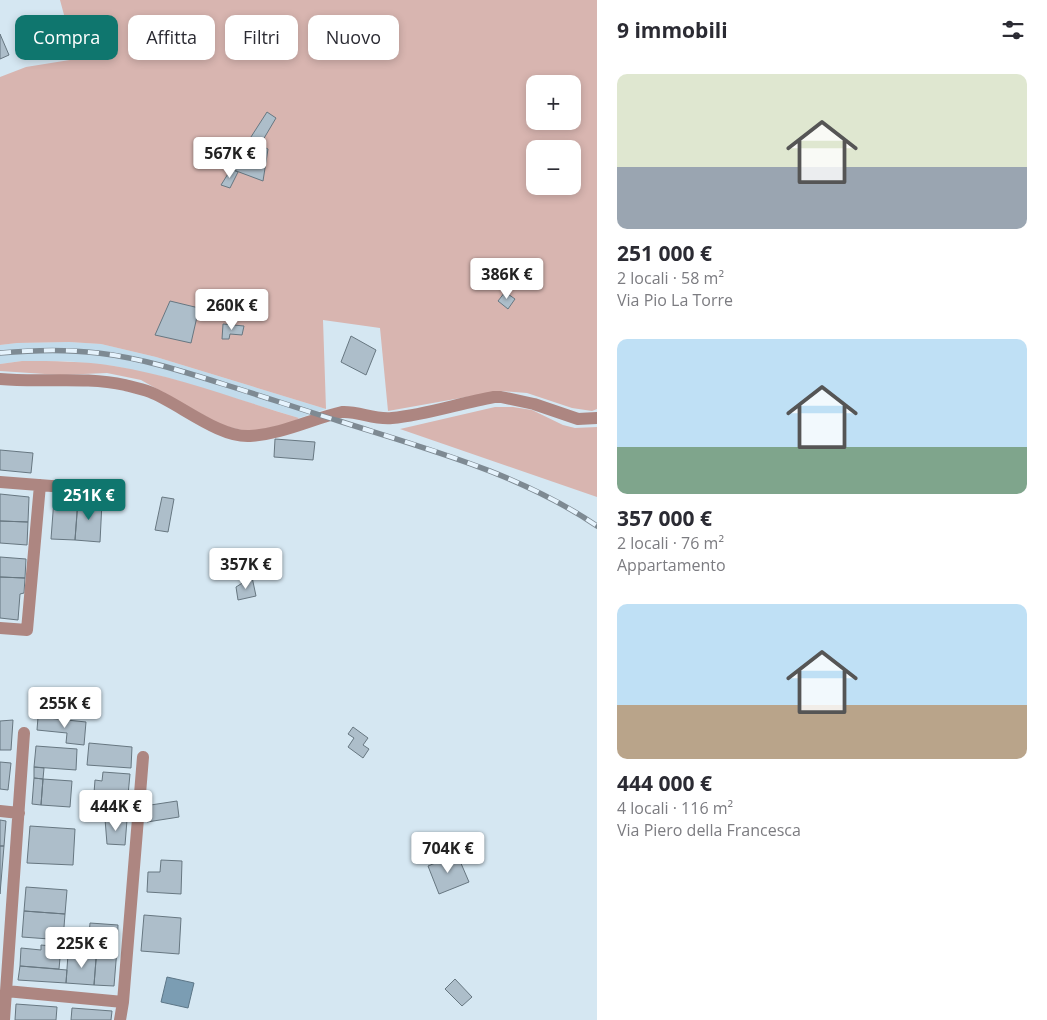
<!DOCTYPE html>
<html lang="it">
<meta charset="utf-8">
<style>
body{margin:0;font-family:"Open Sans",sans-serif;background:#f2f2f3;color:#2b2b33;height:100vh;display:flex;flex-direction:column;font-size:19px;white-space:nowrap}
*{box-sizing:border-box;margin:0}
p{font-size:16px;color:#7c7c81}
.icon{flex:none;width:28px;height:28px;fill:none;stroke:currentColor;stroke-width:2;stroke-linecap:round;stroke-linejoin:round}
.map{position:relative;flex:1;overflow:hidden}
.side{display:flex;flex-direction:column;background:#fff;width:450px}
.side>*{flex:none}
.guide{position:absolute;left:15px;top:15px;width:475px;height:45px;display:flex;gap:10px}
.buttons{position:absolute;left:526px;top:75px;display:grid;gap:10px}
.buttons a{display:grid;place-items:center;width:55px;height:55px;border-radius:10px;background:#fff;box-shadow:0 2px 8px #0003;font-size:25px}
.price{position:absolute;translate:-50% -42px;padding:0 11px;border-radius:5px;background:#fff;color:#222;font-size:16px;line-height:32px;filter:drop-shadow(0 1px 2px #0008)}
.price::after{content:'';position:absolute;left:50%;top:30px;width:15px;height:11px;margin-left:-8px;background:inherit;clip-path:polygon(0 0,100% 0,50% 100%)}
.price.selected{background:#0f766e;color:#fff}
ul{padding:0;list-style:none}
li{display:grid;align-content:center;gap:10px;height:265px;padding:0 20px}
li span{display:grid;place-items:center;height:155px;border-radius:10px;color:#555}
li>.icon{margin-inline-start:auto}
span .icon{width:90px;height:90px;fill:#fffc;stroke-width:1}
li b{font-size:21px}
h2{display:flex;justify-content:space-between;align-items:center;height:60px;padding:0 20px;font-size:21px}
.chip{padding:0 18px;border-radius:10px;background:#fff;box-shadow:0 2px 8px #0003;font-size:18px;line-height:45px}
.chip.selected{background:#0f766e;color:#fff}
main{display:flex;flex:1;min-height:0}
.map>svg:first-child{display:block}
</style>
<main>
<div class="map">
<svg width="597" height="1020" viewBox="0 0 597 1020">
<rect width="100%" height="100%" fill="#d5e7f2"/>
<path fill="#c2dbeb" d="M69 342 101 344 156 357 326 409 299 418 169 378 114 366 67 361H22L0 364V345L17 343Z"/>
<path fill="#d8b5b0" fill-rule="evenodd" d="M60 0H597V409L592 411 572 408 527 393 500 391 388 411 380 328 323 320 326 409 156 357 101 344 69 342 17 343 0 345V77L26 67 76 59ZM535 84H572V121H535ZM535 149H572V186H535Z
M22 361C53 361 83 361 114 366 177 376 238 400 299 418L292 423 249 432 221 425 141 380 107 373 60 375 0 371V364Z
M495 407H513L532 410 563 425 575 428 597 427V497L400 429Z"/>
<path fill="#7b9db3" stroke="#5c7687" d="M167 977 194 983 188 1008 161 1002Z"/>
<path fill="#adbeca" stroke="#677781" d="M0 34 9 55 0 59Z
M267 112 276 118 260 145 249 140Z
M249 140 268 149 263 181 231 169Z
M231 169 238 172 230 188 221 185Z
M505 292 515 299 508 309 498 301Z
M170 301 199 308 191 343 155 335Z
M223 324 244 326 242 335 230 334 229 339H222Z
M351 336 376 350 366 375 341 362Z
M275 439 315 442 313 460 274 457Z
M0 450 33 453 31 473 0 470Z
M0 494 29 497 28 522 0 521Z
M162 497 174 499 168 532 155 530Z
M54 499 78 500 75 540 51 539Z
M78 500 102 502 100 542 75 540Z
M0 521 28 522 27 545 0 543Z
M0 557 26 559 25 578 0 577Z
M0 577 25 578 24 593 20 594 18 620 0 618Z
M252 577 256 596 238 600 236 587Z
M38 717 86 722 84 745 66 743 67 733 37 730Z
M13 720 11 750H0V721Z
M353 727 368 738 363 745 369 749 363 758 348 747 354 738 348 734Z
M89 743 132 747 131 768 87 765Z
M36 746 77 749 76 770 34 767Z
M0 762 11 763 8 790 0 789Z
M34 767 44 768 43 779 34 778Z
M103 772 130 774 128 795 94 793 95 780 102 781Z
M34 778 43 779 41 805 32 804Z
M43 779 72 781 70 807 41 805Z
M94 793 128 795 127 820 92 818Z
M177 801 179 817 147 822 144 806Z
M105 819 127 820 125 845 107 844Z
M0 820 6 821 4 846H0Z
M30 826 75 829 73 865 27 863Z
M0 846H4L0 894Z
M457 854 469 882 439 894 428 866Z
M161 860 182 861 181 894 147 892 148 872H160Z
M26 887 67 890 65 914 24 911Z
M24 911 65 914 63 940 22 937Z
M144 915 181 918 179 954 141 951Z
M90 923 118 925 117 949 88 947Z
M41 945 61 947 59 969 20 966 21 948 41 950Z
M93 947H97L94 985 66 983 68 954 92 956Z
M97 947 117 949 114 986 94 985Z
M20 966 67 970 66 983 18 980Z
M455 979 472 997 462 1006 445 989Z
M16 1004 57 1007 56 1020H15Z
M72 1008 112 1011 111 1020H71Z"/>
<g fill="none" stroke-linecap="round" stroke-linejoin="round">
<path stroke="#ad8681" stroke-width="12" d="M0 379C42 383 84 376 125 385 133 387 142 389 150 392 180 404 219 438 250 436 283 434 311 419 342 412 359 411 374 420 392 418 426 415 460 403 494 397H501L534 404 578 419 597 418
M0 482 103 490
M0 628 27 630 40 485
M0 811 19 813
M6 991 123 1002
M4 1020 24 733
M120 1020 123 1002 143 757"/>
<defs>
<path id="rail" d="M0 353C33 350 65 349 98 353 141 358 182 371 223 384 262 396 300 409 339 421 427 449 519 473 597 526"/>
</defs>
<use href="#rail" stroke="#7e8a93" stroke-width="5.5"/>
<use href="#rail" stroke="#e5f3fd" stroke-width="4" stroke-dasharray="11" stroke-linecap="butt"/>
</g>
</svg>
<div class="buttons">
<a>+</a>
<a>−</a>
</div>
<b class="price" style="left:230px;top:179px">567K €</b>
<b class="price" style="left:507px;top:300px">386K €</b>
<b class="price" style="left:232px;top:331px">260K €</b>
<b class="price selected" style="left:89px;top:521px">251K €</b>
<b class="price" style="left:246px;top:590px">357K €</b>
<b class="price" style="left:65px;top:729px">255K €</b>
<b class="price" style="left:116px;top:832px">444K €</b>
<b class="price" style="left:448px;top:874px">704K €</b>
<b class="price" style="left:82px;top:969px">225K €</b>
<div class="guide">
<a class="chip selected">Compra</a>
<a class="chip">Affitta</a>
<a class="chip">Filtri</a>
<a class="chip">Nuovo</a>
</div>
</div>
<section class="side">
<h2>9 immobili<svg class="icon" aria-label="filters" viewBox="0 0 24 24"><path d="M4 7h16M4 17h16"/><circle cx="9" cy="7" r="2"/><circle cx="15" cy="17" r="2"/></svg></h2>
<ul>
<li><span style="background:linear-gradient(#dfe7d0 60%,#9aa5b1 0)"><svg class="icon" aria-label="home" viewBox="0 0 24 24"><path d="M3 11l9-7 9 7M6 9v11h12V9"/></svg></span><div><b>251 000 €</b><p>2 locali · 58 m²</p><p>Via Pio La Torre</p></div></li>
<li><span style="background:linear-gradient(#bfe0f5 70%,#7fa58c 0)"><svg class="icon" aria-label="home" viewBox="0 0 24 24"><path d="M3 11l9-7 9 7M6 9v11h12V9"/></svg></span><div><b>357 000 €</b><p>2 locali · 76 m²</p><p>Appartamento</p></div></li>
<li><span style="background:linear-gradient(#bfe0f5 65%,#b9a48a 0)"><svg class="icon" aria-label="home" viewBox="0 0 24 24"><path d="M3 11l9-7 9 7M6 9v11h12V9"/></svg></span><div><b>444 000 €</b><p>4 locali · 116 m²</p><p>Via Piero della Francesca</p></div></li>
</ul>
</section>
</main>
